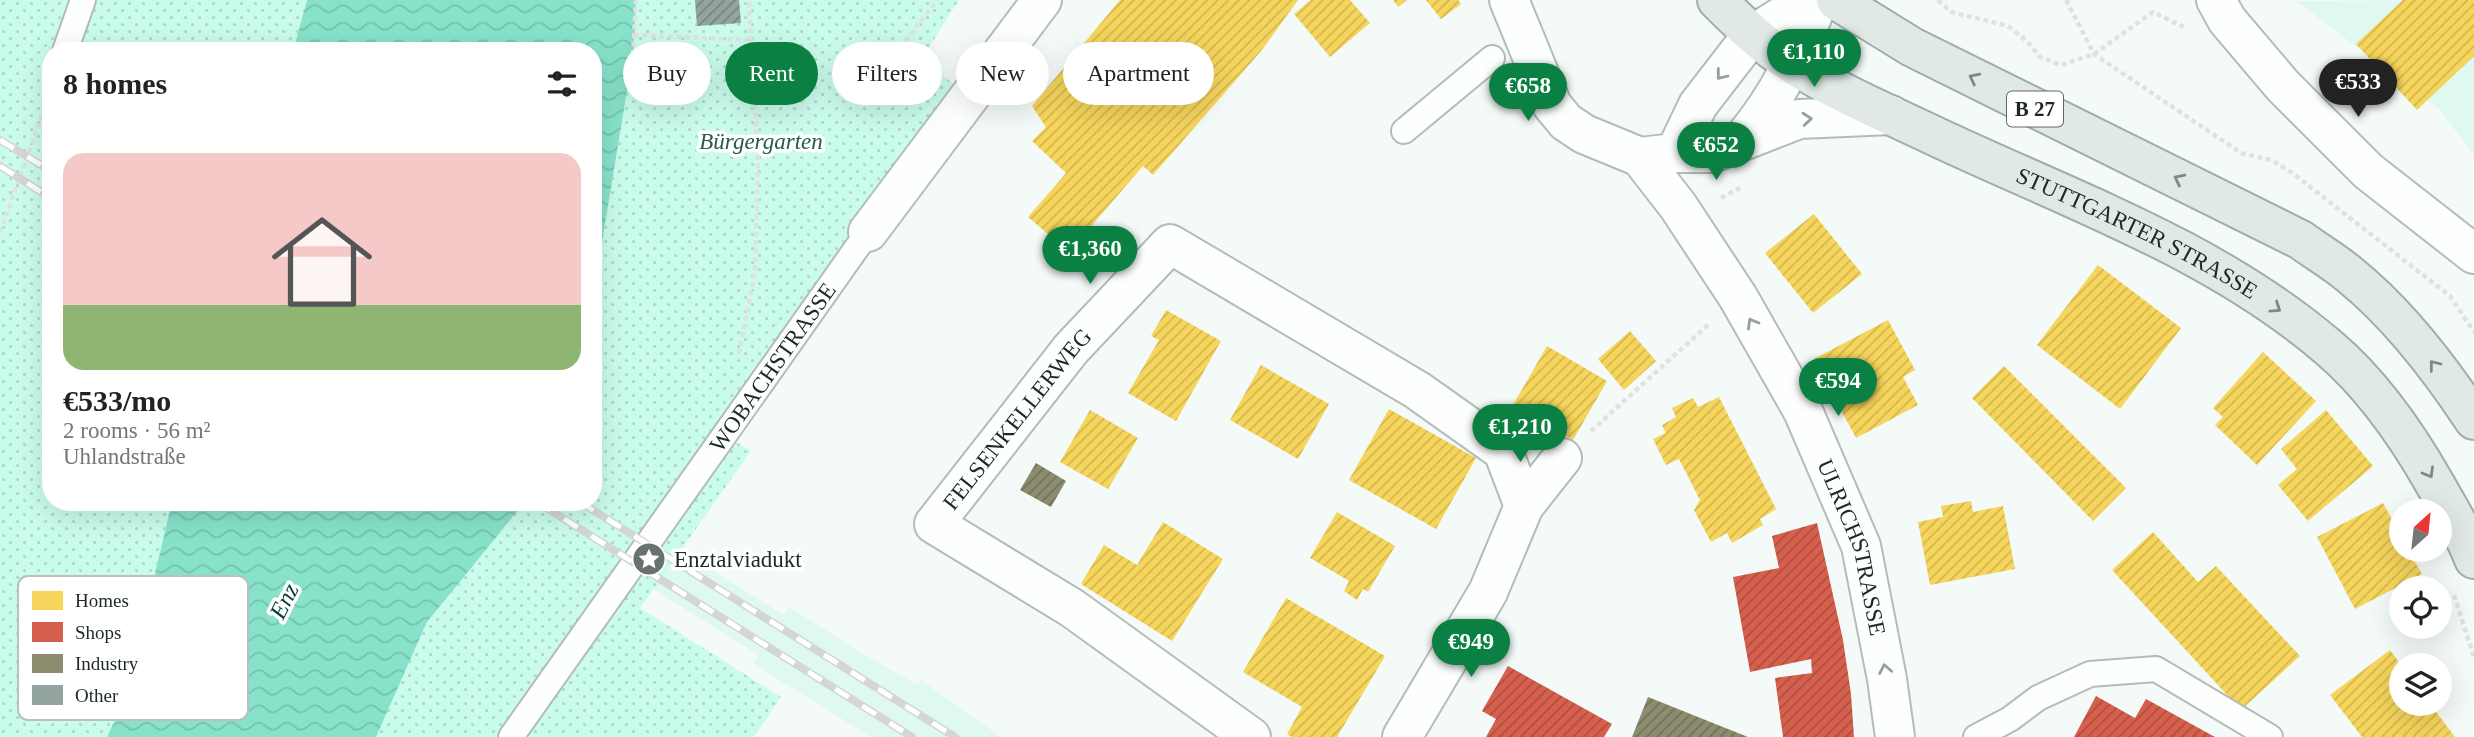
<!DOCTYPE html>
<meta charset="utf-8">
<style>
body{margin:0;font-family:"Times New Roman",serif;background:#f2f2f2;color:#222;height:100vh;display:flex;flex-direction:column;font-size:26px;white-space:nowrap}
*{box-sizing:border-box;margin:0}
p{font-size:23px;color:#767676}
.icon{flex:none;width:38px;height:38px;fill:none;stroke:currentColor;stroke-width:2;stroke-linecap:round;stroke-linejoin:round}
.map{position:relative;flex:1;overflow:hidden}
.details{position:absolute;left:42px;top:42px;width:560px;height:469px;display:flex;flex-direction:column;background:#fff;border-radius:28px;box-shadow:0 7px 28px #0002}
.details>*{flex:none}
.hud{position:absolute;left:623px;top:42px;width:665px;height:63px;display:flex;gap:14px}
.needle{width:46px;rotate:27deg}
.tools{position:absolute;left:2389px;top:499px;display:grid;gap:14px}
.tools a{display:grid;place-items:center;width:63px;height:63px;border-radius:50%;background:#fff;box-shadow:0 7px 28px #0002;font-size:35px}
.price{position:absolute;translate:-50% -60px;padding:0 16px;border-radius:24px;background:#0b8043;color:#fff;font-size:23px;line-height:46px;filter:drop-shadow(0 2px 4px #0008)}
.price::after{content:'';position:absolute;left:50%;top:42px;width:21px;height:16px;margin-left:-10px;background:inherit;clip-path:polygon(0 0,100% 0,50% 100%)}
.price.selected{background:#222;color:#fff}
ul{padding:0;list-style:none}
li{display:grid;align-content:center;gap:14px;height:371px;padding:0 21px}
li span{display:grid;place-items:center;height:217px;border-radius:21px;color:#555}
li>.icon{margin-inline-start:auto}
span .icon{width:126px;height:126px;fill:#fffc;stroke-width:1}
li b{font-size:30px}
h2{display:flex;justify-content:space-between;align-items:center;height:84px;padding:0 21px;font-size:30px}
.tag{padding:0 24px;border-radius:32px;background:#fff;box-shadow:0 7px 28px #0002;font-size:24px;line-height:63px}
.tag.selected{background:#0b8043;color:#fff}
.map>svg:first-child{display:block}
</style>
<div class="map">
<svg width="2474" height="737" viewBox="0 0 2474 737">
<defs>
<pattern id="park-dots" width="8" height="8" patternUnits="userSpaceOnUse" patternTransform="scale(1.75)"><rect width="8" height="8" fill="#cafcec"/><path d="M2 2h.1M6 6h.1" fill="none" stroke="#add8ca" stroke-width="1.8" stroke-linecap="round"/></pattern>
<pattern id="water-waves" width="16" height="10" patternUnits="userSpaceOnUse" patternTransform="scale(1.75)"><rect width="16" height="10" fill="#88e2ca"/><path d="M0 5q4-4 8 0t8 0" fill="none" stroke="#75c2ad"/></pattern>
<pattern id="homes-hatch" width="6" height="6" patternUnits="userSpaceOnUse" patternTransform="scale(1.75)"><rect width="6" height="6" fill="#f6d55c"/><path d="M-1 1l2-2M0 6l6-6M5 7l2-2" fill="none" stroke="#d2b750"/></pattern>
<pattern id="shops-hatch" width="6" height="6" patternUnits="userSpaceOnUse" patternTransform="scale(1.75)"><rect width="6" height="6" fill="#d6604d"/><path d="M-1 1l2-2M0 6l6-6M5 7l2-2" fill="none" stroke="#ad4f40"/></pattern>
<pattern id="industry-hatch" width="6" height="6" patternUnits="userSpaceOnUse" patternTransform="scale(1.75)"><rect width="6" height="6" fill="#8c8c6e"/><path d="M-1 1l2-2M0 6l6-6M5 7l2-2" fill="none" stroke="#72725a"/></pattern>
<pattern id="building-hatch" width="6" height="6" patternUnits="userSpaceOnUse" patternTransform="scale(1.75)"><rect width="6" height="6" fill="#93a39e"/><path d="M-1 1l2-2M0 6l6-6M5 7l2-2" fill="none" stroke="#778581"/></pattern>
</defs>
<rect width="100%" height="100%" fill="#f4faf8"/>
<path fill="#dff9f0" d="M2474 0V155L2439 109 2296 1Z
M593 496 784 615 789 607 860 652 918 685 921 680 1001 737H871L754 664 758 655 514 502H593Z"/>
<path fill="url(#park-dots)" d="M0 0H307L293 51H51V502H172L125 699 107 737H0Z
M636 0H959L922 58 968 96 724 435 751 451 640 608 781 697 754 737H376L427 622 525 502H593V420L597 415 601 248 633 55Z"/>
<path fill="url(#water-waves)" d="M307 0H636L633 55 601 248 597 415 593 420V51H293Z
M172 502H525L427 622 376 737H107L125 699Z"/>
<path fill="url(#homes-hatch)" d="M1120 0H1298L1262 50 1153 175 1143 166 1069 252 1028 217 1066 173 1032 141 1046 127 1032 106Z
M1311 0H1350L1370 23 1330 57 1294 14Z
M1393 0H1407L1398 7Z
M1426 0H1458L1461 4 1441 19Z
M2403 0H2474V56L2417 110 2356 44Z
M1814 214 1862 274 1813 313 1765 253Z
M2098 265 2181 328 2120 409 2037 345Z
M1166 310 1221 341 1176 421 1128 393 1159 340 1151 336Z
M1888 320 1915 370 1903 377 1918 405 1856 438 1814 359Z
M1630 331 1656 361 1624 390 1598 359Z
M1547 346 1607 381 1573 440 1513 405Z
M2263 352 2316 401 2257 465 2215 425 2223 417 2213 408Z
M1261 365 1329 404 1298 459 1230 420Z
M2004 366 2126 488 2093 521 1972 398Z
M1719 397 1776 509 1760 519 1763 525 1732 543 1727 533 1711 542 1694 510 1700 500 1679 459 1666 465 1653 439 1666 433 1662 425 1676 417 1672 408 1693 398 1698 407Z
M1389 409 1476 458 1436 529 1349 480Z
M1090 410 1138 438 1108 489 1060 462Z
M2326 410 2373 466 2308 521 2278 485 2297 469 2281 449Z
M1971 501 1973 512 2003 506 2015 569 1930 585 1918 522 1943 517 1941 506Z
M2383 503 2401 536V550H2408L2422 574 2355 609 2317 537Z
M1337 512 1395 546 1368 592 1363 589 1357 600 1344 591 1349 581 1310 558Z
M1163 522 1223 559 1172 641 1081 584 1104 545 1137 565Z
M2153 532 2198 582 2216 566 2300 656 2241 710 2112 570Z
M1286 598 1385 656 1337 737H1292L1287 734 1302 707 1243 672Z
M2390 650 2401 665V704H2430L2455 737H2362L2330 695Z"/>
<path fill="url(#shops-hatch)" d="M1817 523 1843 640 1851 694 1854 737H1783L1775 678 1812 673 1811 659 1750 672 1733 577 1779 568 1772 536Z
M1508 666 1612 724 1604 737H1486L1496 719 1482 711Z
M2096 696 2135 718 2146 699 2215 737H2074Z"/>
<path fill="url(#industry-hatch)" d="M1036 463 1066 481 1051 507 1020 490Z
M1648 697 1748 737H1632Z"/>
<path fill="url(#building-hatch)" d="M695 0H739L741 23 697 26Z"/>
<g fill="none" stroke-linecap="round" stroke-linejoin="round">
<defs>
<g id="service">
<path d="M65 51 83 0"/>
<path d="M1404 131 1492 58"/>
<path id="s1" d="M511 737 868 232"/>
<path d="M1976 737 2010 719 2038 698 2090 674 2156 669 2270 737"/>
</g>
<g id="minor">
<path d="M1509 0 1552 105 1566 122 1584 134 1640 157 1675 153H1712L1799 119 1891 115"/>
<path d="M2216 0 2227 20 2283 86 2368 171 2474 254"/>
<path d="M1742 140C1781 94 1797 55 1819 0"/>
<path d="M1675 153 1698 105 1752 35 1808 0"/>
<path id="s2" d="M1640 157 1678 206 1738 297 1803 411 1861 546 1887 679 1895 737"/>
<path d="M868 232 1042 0"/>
<path d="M1524 506 1562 458"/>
<path id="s3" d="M1251 737 1072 608 934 524 1071 349 1170 244 1417 390 1503 451 1524 506 1488 592 1402 737"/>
</g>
<g id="primary">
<path id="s4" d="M1717 0C1741 24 1765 47 1794 65 1834 90 1879 110 1922 130 2059 196 2210 246 2328 347 2372 384 2406 433 2435 484 2449 509 2464 532 2474 559"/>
<path d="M1836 0 1912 47 2301 240C2317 252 2335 262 2350 275 2397 313 2441 370 2474 420"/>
</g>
</defs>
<use href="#service" stroke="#b4bcba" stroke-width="28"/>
<use href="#minor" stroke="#b4bcba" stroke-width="42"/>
<use href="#primary" stroke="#9daea9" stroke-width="42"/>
<path stroke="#e0e2e2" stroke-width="4.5" stroke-dasharray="5 3.5" stroke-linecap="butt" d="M1938 0 1951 12 2008 26 2028 42 2040 57 2061 65 2094 54 2153 12 2184 27
M2066 0 2094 54 2241 153 2271 160 2291 172 2450 296 2474 332
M634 35 751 40
M633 55 636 0
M926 87 891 60 937 0
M1721 198 1740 188
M0 232 51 91
M739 354 755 272 758 161 749 0
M1591 431 1709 324
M2454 595 2474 657"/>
<use href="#service" stroke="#fdfefe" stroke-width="24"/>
<use href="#minor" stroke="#fdfefe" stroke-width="38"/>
<use href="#primary" stroke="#e0e9e6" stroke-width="38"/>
<defs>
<path id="rail" d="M0 140 51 171
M0 166 51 198
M537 502 912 737
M580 502 955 737"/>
</defs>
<use href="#rail" stroke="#d4d6d5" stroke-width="8"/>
<use href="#rail" stroke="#fff" stroke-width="5" stroke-dasharray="16" stroke-linecap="butt"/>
</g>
<defs><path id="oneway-chevron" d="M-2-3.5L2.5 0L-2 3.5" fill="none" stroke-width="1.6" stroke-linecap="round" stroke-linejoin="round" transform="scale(1.75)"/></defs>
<g stroke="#989e9c">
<use href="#oneway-chevron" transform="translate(1721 75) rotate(128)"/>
<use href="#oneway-chevron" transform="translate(1807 119) rotate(-5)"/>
<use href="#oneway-chevron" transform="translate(1752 323) rotate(-120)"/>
<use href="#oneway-chevron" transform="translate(1885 669) rotate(-101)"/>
</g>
<g stroke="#7e8986">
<use href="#oneway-chevron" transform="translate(1974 78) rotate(-153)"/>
<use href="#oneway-chevron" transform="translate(2179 179) rotate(-154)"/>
<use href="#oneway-chevron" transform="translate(2276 308) rotate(34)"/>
<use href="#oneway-chevron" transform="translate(2434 365) rotate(-128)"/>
<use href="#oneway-chevron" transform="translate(2429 473) rotate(60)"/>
</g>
<defs>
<symbol id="sight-disc" viewBox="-11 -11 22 22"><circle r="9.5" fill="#68726f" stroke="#fff"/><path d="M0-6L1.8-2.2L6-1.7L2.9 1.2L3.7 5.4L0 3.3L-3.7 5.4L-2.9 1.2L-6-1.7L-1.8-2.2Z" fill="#fff"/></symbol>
</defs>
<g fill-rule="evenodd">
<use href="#sight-disc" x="630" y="540" width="38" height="38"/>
</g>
<g text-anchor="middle" stroke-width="7" stroke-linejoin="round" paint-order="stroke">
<rect fill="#fff" stroke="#616966" stroke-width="2" x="2007" y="91.5" width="56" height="35" rx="5"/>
<g font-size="21" font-weight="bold" fill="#1d2925">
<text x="2035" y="116">B 27</text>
</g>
<g font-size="23" font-style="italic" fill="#265a4b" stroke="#fff">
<text x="761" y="149">Bürgergarten</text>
</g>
<g font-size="23" fill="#1d2925" stroke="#fff">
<text dy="8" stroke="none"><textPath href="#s4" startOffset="483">STUTTGARTER STRASSE</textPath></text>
<text dy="8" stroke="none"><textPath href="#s1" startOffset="453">WOBACHSTRASSE</textPath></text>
<text dy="8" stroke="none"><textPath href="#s3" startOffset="516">FELSENKELLERWEG</textPath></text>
<text dy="8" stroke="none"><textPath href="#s2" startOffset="448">ULRICHSTRASSE</textPath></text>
</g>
<g font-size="23" fill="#1d2925" stroke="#fff" text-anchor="start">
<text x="674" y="567">Enztalviadukt</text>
</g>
<g font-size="24" font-style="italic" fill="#043f32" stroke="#fff">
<text transform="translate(284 601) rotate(-63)" y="8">Enz</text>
</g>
</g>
<rect x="18" y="576" width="230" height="144" rx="10" fill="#fff" stroke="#bbbfbe" stroke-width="2"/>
<rect x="32" y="591" width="31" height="19" fill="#f6d55c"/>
<rect x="32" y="622" width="31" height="20" fill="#d6604d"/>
<rect x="32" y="654" width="31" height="19" fill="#8c8c6e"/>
<rect x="32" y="685" width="31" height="20" fill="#93a39e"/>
<g font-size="19" fill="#1d2925">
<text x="75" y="607">Homes</text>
<text x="75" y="639">Shops</text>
<text x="75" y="670">Industry</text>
<text x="75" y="702">Other</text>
</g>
</svg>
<div class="tools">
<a><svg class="needle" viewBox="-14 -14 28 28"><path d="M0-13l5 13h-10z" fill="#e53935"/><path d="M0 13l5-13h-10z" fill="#767676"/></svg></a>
<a><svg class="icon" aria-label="locate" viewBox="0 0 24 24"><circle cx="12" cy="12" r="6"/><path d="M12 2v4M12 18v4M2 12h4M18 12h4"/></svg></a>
<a><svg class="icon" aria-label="layers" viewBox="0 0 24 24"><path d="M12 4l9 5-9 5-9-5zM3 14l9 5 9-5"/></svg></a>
</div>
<b class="price" style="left:1814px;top:89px">€1,110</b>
<b class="price selected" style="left:2358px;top:119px">€533</b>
<b class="price" style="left:1528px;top:123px">€658</b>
<b class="price" style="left:1716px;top:182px">€652</b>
<b class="price" style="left:1090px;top:286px">€1,360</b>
<b class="price" style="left:1838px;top:418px">€594</b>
<b class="price" style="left:1520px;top:464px">€1,210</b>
<b class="price" style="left:1471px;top:679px">€949</b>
<div class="hud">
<a class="tag">Buy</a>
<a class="tag selected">Rent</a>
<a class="tag">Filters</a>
<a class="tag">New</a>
<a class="tag">Apartment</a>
</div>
<section class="details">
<h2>8 homes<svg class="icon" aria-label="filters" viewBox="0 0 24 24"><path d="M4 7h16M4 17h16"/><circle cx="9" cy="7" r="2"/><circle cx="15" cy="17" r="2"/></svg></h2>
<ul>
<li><span style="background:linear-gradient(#f6c9c9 70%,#8fb573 0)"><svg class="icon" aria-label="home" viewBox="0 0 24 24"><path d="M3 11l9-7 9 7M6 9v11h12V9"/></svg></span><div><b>€533/mo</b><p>2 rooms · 56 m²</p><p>Uhlandstraße</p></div></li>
</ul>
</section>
</div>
